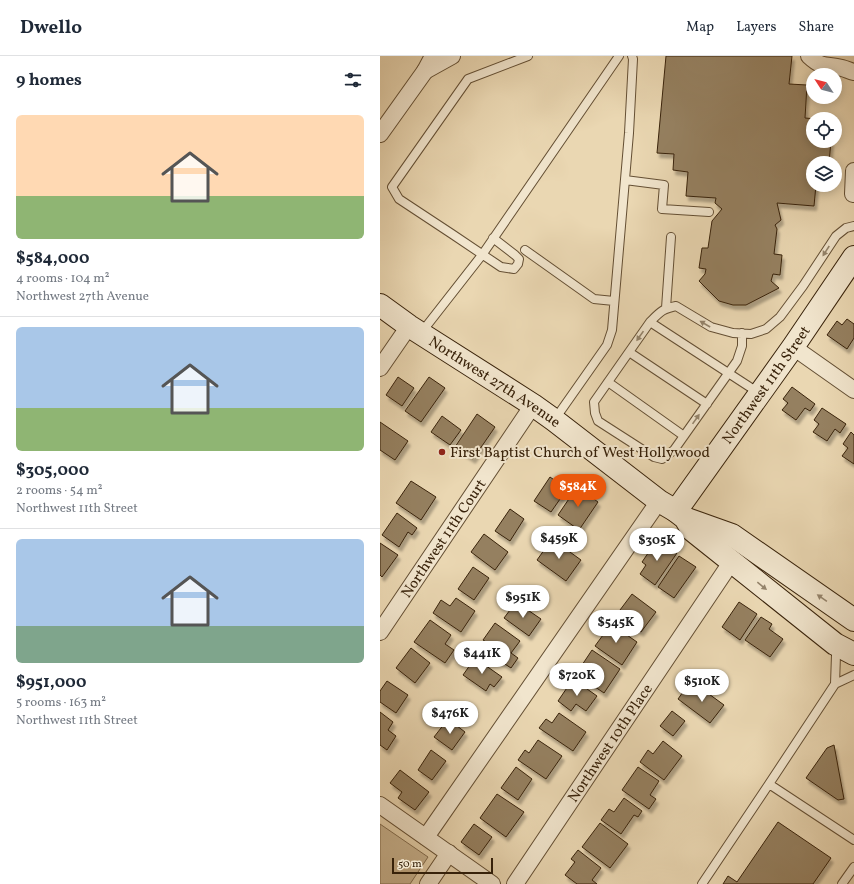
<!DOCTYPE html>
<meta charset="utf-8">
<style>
body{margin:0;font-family:Vollkorn,serif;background:#f2f2f3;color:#1f2937;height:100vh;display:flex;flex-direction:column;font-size:15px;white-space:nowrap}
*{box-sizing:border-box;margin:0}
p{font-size:13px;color:#747a83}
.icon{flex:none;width:22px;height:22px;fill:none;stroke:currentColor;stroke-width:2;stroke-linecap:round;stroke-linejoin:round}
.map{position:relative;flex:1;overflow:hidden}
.panel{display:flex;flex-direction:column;background:#fff;width:380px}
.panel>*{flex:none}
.needle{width:26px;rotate:306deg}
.fabs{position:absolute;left:426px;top:12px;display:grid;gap:8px}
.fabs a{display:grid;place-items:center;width:36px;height:36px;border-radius:50%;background:#fff;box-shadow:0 2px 10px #0003;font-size:20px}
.scale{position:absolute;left:12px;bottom:10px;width:101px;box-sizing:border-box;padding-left:4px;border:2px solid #38220a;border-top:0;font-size:11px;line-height:14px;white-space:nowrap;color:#38220a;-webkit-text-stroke:3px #f1e5cd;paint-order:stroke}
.price{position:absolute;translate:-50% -34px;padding:0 9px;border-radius:14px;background:#fff;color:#222;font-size:13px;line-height:26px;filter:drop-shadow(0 1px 2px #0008)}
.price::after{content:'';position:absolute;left:50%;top:24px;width:12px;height:9px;margin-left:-6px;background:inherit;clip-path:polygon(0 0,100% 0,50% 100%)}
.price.current{background:#ea580c;color:#fff}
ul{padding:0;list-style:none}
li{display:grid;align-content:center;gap:8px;height:212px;padding:0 16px}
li+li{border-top:1px solid #e0e1e3}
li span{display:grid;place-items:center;height:124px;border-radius:6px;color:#555}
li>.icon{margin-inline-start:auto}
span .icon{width:72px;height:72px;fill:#fffc;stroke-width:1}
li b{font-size:17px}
h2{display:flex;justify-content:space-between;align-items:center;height:48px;padding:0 16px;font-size:17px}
header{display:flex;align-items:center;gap:24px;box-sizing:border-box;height:56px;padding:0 20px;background:#fff;border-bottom:1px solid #e0e1e3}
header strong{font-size:19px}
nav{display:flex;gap:22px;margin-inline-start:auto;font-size:14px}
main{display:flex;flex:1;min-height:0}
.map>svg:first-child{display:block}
</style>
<header>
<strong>Dwello</strong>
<nav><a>Map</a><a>Layers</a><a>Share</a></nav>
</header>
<main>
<section class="panel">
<h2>9 homes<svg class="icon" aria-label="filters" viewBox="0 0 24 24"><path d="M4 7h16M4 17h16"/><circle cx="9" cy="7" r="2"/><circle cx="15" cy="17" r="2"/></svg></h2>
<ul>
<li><span style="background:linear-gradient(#ffd9b3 65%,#8fb573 0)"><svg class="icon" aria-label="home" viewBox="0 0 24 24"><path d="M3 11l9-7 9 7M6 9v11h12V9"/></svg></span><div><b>$584,000</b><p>4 rooms · 104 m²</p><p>Northwest 27th Avenue</p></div></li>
<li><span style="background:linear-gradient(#a9c7e8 65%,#8fb573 0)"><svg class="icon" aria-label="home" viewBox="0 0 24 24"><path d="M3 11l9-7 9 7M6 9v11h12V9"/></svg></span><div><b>$305,000</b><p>2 rooms · 54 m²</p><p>Northwest 11th Street</p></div></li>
<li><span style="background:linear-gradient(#a9c7e8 70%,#7fa58c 0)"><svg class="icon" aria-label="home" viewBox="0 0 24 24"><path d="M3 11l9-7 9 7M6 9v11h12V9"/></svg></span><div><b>$951,000</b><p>5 rooms · 163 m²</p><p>Northwest 11th Street</p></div></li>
</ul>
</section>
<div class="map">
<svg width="474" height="828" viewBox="0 0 474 828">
<defs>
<filter id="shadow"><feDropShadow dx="2.5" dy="4.5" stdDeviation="1" flood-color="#0004"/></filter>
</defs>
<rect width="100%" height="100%" fill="#ead7b2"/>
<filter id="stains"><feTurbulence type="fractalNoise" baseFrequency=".005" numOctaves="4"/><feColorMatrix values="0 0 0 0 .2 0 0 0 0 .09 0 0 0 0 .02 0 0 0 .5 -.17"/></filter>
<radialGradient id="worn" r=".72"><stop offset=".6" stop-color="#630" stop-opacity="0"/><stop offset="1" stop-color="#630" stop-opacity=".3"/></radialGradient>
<path fill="#ccb895" stroke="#826d50" d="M0 768 48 801 30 828H0Z"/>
<path fill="#958061" stroke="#38220a" filter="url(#shadow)" d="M286 0H412L409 28 427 29 425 62 437 63H433V85H451L449 107H433V129H448L447 130 436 129 434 150 397 147 401 164 395 169 397 173 394 198 402 199 400 219 393 218 391 225 399 232 366 249H353L339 245 319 225 325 218 326 213 319 212 322 192H328L332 165 342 153 335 147 336 142 306 140 308 116 293 114 294 98 277 97Z
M467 263 474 268V282L467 293 447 279 457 265 462 269Z
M18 321 34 332 22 350 6 339Z
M49 321 65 332 41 366 25 355Z
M412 331 435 348 430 355 425 352 416 364 402 354 408 347 403 343Z
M442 352 466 368 460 377 455 373 447 385 433 376 439 368 434 364Z
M97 358 115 371 93 403 75 391Z
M62 360 81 374 70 389 51 376Z
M0 366 28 385 15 404 0 394Z
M471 376 474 379V408L462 400 468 392 463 388Z
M170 421 187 433 171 456 154 445Z
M31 425 56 441 41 464 16 447Z
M197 431 218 446 199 474 178 459Z
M130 453 144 463 130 485 115 475Z
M17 457 37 472 32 479 28 476 19 491 2 479Z
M104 478 128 496 115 514 91 496Z
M172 483 201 504 186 525 157 504Z
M277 484 297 497 275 529 260 518 266 509 262 506Z
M0 487 18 499 2 521 0 519Z
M299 500 316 511 294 542 278 531Z
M93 511 109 522 94 544 78 533Z
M252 538 276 556 261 576 237 558Z
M76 542 95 555 81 576 53 557 61 544 70 550Z
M136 546 161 563 149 580 124 562Z
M359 546 377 558 360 584 342 571Z
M381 561 392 568 389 573 403 583 390 601 365 584Z
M50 564 71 579 65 588 74 594 65 607 34 586Z
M115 567 140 585 131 597 138 602 131 612 108 597 113 590 103 584Z
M231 568 257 586 242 609 215 590Z
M31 592 50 607 35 627 16 612Z
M212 594 240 613 224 637 196 618Z
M95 602 122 621 114 631 110 628 106 635 83 619Z
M193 623 217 640 206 655 196 648 191 655 178 645Z
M7 625 28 639 16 657 0 646V635Z
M318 630 344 649 330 667 298 643 305 633 312 638Z
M292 655 305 665 293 680 280 670Z
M0 656 13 666 8 674 16 680 7 694 0 689Z
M179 657 206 676 193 695 159 672 166 663 172 667Z
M68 663 85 676 72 694 54 681Z
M158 684 182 700 166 723 138 704 145 694 149 697Z
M283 685 302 700 284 724 260 706 268 694 273 698Z
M454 689 464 743 458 744 426 722 447 692Z
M51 694 66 705 52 724 38 714Z
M136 711 152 723 138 744 121 732Z
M258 711 279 725 270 739 276 743 269 753 242 734Z
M20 714 49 736 35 754 18 742 22 736 10 727Z
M117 738 144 756 126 781 100 762Z
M244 742 262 755 258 761 254 759 241 778 221 764 229 753 234 756Z
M398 766 451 802 433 828H343L348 820 357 826Z
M220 767 248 788 230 812 202 791Z
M94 768 112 781 99 799 81 786Z
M198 794 221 812 212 824 217 828H197L185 819 195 806 191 803Z"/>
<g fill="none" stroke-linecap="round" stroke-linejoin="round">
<defs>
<path id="lane" d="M245 124 284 129 282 153 329 156
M113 182 135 199 139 203 138 208 134 213 121 211 72 178 19 143 12 131 88 23 148 0
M145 194 214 243 234 245
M286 252 291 181
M270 266 379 337
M41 277 102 199 239 0
M362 277V290L357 305 294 394 282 403 274 401 218 365 215 357 214 346 270 266C280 256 282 253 296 250L331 271 353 277 371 278 386 273 400 261 423 230 456 180 466 172 474 170
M249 296 327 348
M228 326 304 380
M175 363 227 289 232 274 249 77 253 3 252 0
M456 591V599L455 628 389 728 474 784
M455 628 474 619
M322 828 389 728
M462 828 474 811"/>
<g id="street">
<path d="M429 0C443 13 446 8 462 12 466 13 470 15 474 16"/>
<path d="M45 15 72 0"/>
<path d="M0 78 45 15 53 0"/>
<path d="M473 138 474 115"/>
<path d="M413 291 474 334"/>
<path d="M0 312 29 270"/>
<path id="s1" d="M0 576 153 349"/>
<path d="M0 749 112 828"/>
<path d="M46 781 279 445"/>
<path d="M48 828 69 797"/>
<path id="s2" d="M135 828 352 505"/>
</g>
<g id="secondary">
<path id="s3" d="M0 249 29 270 153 349 174 364 279 445 296 455 305 462 312 474 455 588 474 598"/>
<path id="s4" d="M296 455 413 291 474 201"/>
<path d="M307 463 352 479 474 564"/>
</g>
</defs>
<use href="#lane" stroke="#644f34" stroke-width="10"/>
<use href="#street" stroke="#644f34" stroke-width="18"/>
<use href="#secondary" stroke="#38220a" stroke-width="24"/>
<use href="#lane" stroke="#f1e5cd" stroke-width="8"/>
<use href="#street" stroke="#f1e5cd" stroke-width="16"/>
<use href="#secondary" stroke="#f1e5cd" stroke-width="22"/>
</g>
<defs><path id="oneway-solid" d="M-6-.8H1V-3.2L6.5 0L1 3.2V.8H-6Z"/></defs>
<g fill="#94846c">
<use href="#oneway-solid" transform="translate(446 195) rotate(123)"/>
<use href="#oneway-solid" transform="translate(325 268) rotate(-150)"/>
<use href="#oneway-solid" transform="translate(260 280) rotate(125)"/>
<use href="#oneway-solid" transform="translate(316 363) rotate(-55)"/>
<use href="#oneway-solid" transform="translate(382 530) rotate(39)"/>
<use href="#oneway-solid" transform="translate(442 542) rotate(-145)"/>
</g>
<circle fill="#8f2418" stroke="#f1e5cd" stroke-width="1.5" cx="62" cy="396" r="4"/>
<g text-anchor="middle" stroke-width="4" stroke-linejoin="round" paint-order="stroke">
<g font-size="15" fill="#38220a" stroke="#f1e5cd">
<text dy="5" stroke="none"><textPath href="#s3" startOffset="138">Northwest 27th Avenue</textPath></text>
<text dy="5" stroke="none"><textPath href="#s4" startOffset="155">Northwest 11th Street</textPath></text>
<text dy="5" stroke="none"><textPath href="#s1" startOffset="113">Northwest 11th Court</textPath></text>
<text dy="5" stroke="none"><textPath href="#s2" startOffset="170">Northwest 10th Place</textPath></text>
</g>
<g font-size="15" fill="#38220a" stroke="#f1e5cd" text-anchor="start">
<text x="70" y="401">First Baptist Church of West Hollywood</text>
</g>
</g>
<rect width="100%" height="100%" filter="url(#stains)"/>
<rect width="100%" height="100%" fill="url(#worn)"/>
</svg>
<div class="fabs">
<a><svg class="needle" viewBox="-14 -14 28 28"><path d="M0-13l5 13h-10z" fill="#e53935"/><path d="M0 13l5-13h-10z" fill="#747a83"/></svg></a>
<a><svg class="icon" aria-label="locate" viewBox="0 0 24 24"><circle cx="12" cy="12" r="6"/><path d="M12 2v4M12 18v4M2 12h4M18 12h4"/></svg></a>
<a><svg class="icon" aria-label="layers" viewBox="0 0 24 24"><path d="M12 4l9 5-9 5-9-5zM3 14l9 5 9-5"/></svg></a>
</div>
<div class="scale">50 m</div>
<b class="price current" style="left:198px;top:452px">$584K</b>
<b class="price" style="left:179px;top:504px">$459K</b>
<b class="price" style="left:277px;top:506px">$305K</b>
<b class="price" style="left:143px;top:563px">$951K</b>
<b class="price" style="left:236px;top:588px">$545K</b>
<b class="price" style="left:102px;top:619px">$441K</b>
<b class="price" style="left:197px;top:641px">$720K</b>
<b class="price" style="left:322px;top:647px">$510K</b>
<b class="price" style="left:70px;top:679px">$476K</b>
</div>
</main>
